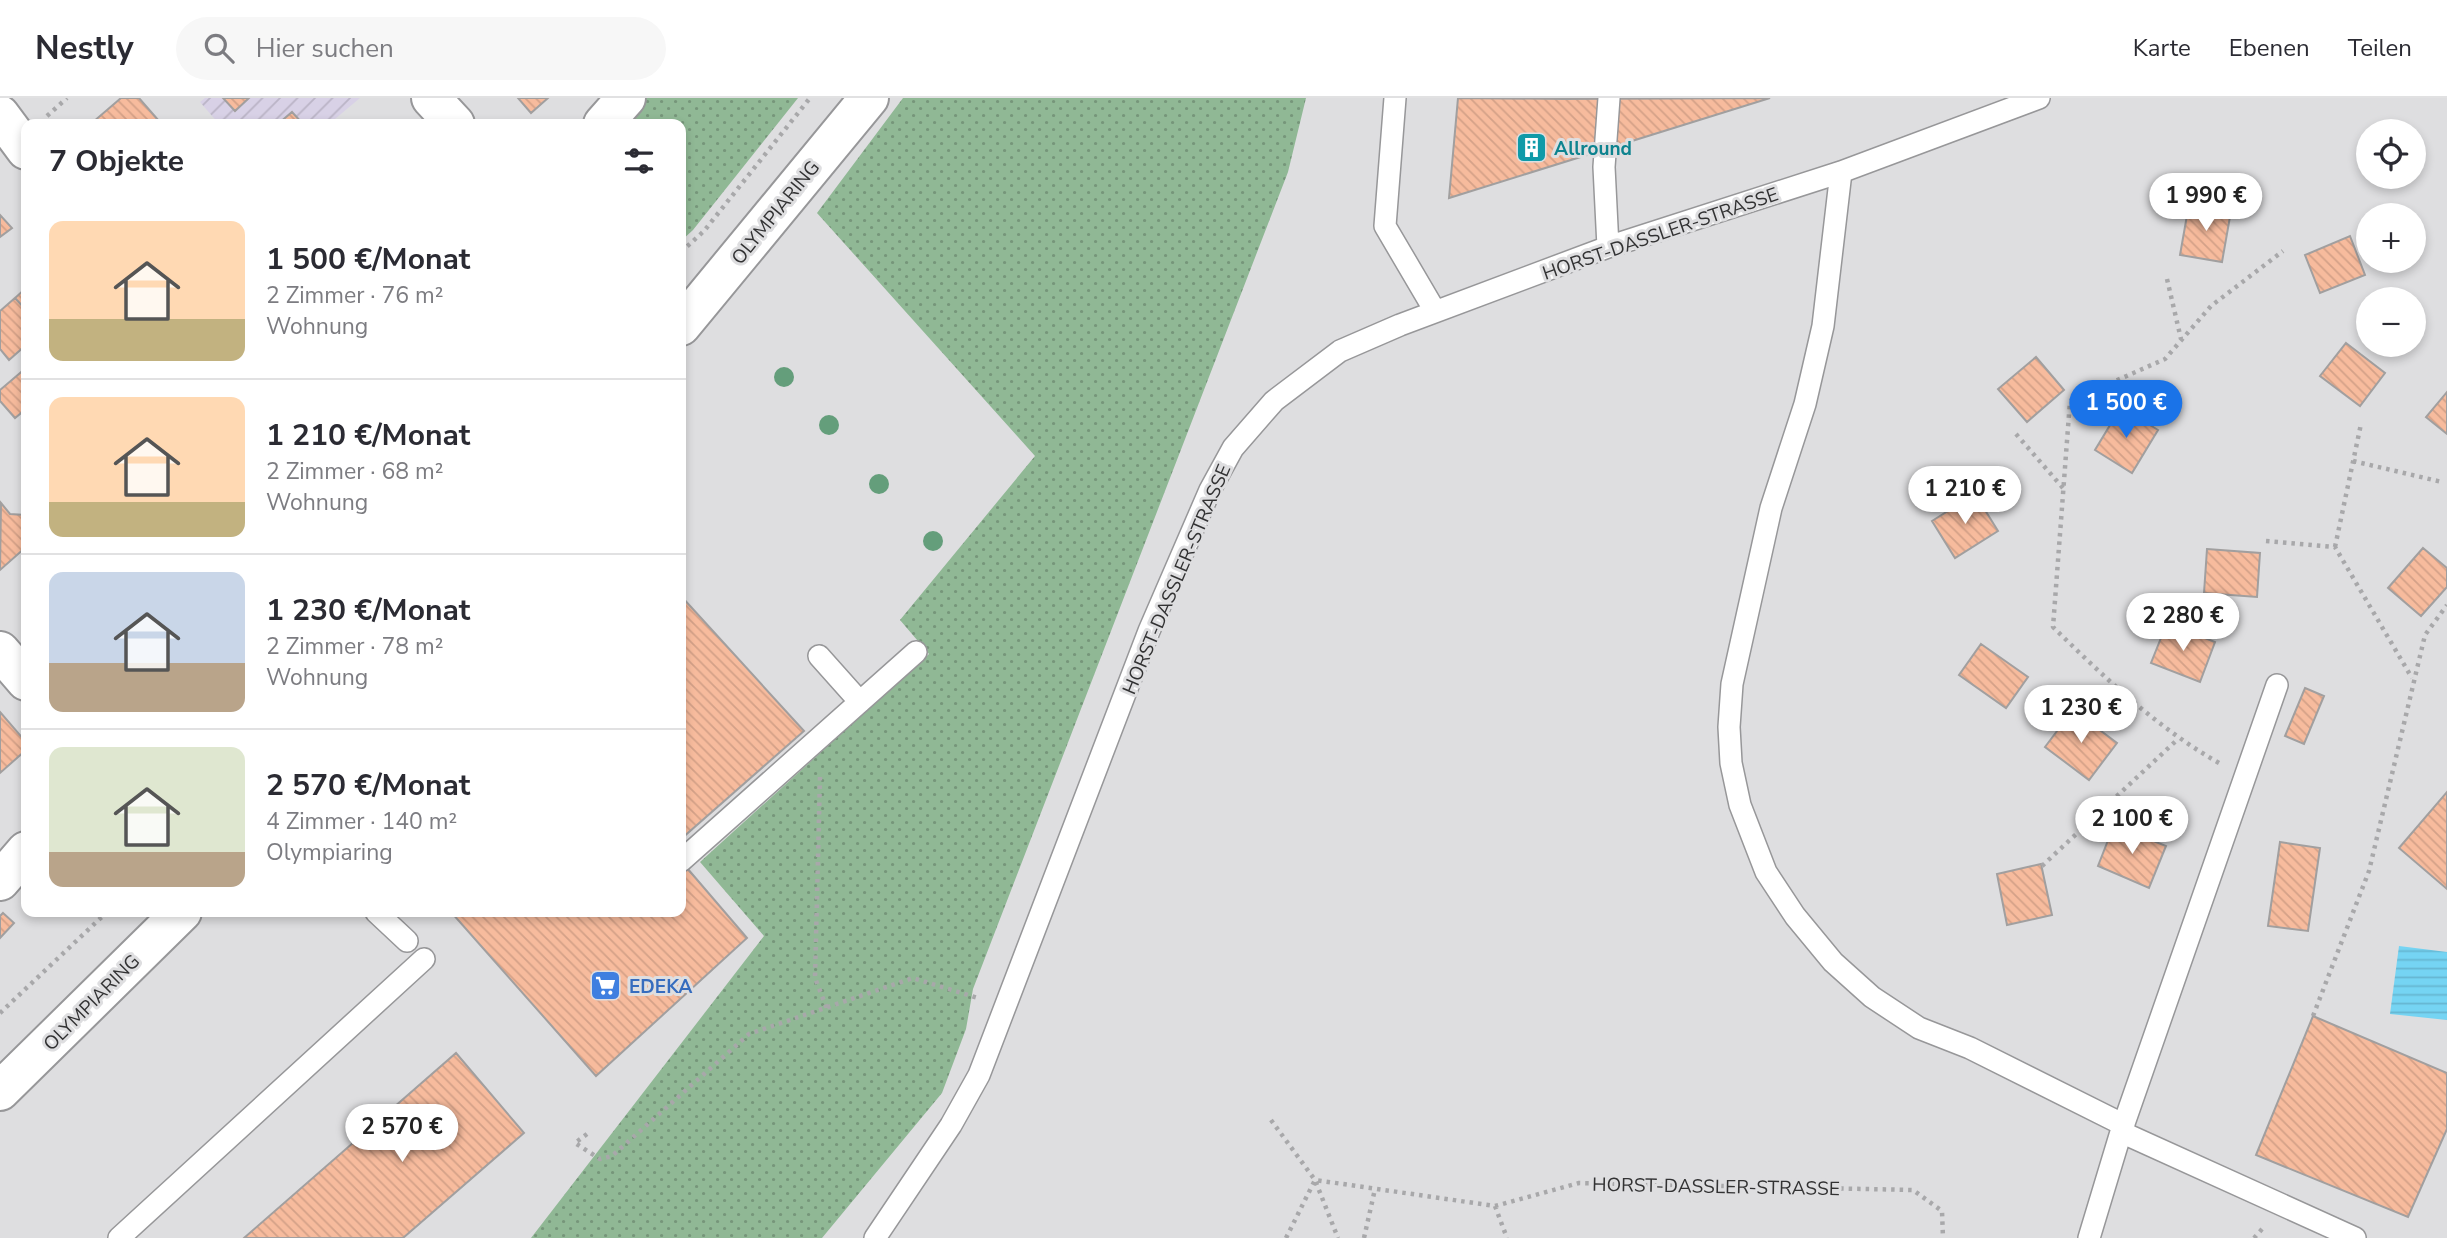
<!DOCTYPE html>
<html lang="de">
<meta charset="utf-8">
<style>
body{margin:0;font-family:"Nunito Sans",sans-serif;background:#f7f7f7;color:#2b2b33;height:100vh;display:flex;flex-direction:column;font-size:26px;white-space:nowrap}
*{box-sizing:border-box;margin:0}
p{font-size:23px;color:#7c7c81}
.icon{flex:none;width:38px;height:38px;fill:none;stroke:currentColor;stroke-width:2;stroke-linecap:round;stroke-linejoin:round}
.map{position:relative;flex:1;overflow:hidden}
.sheet{position:absolute;left:21px;top:21px;width:665px;height:798px;display:flex;flex-direction:column;background:#fff;border-radius:14px;box-shadow:0 4px 10px #0003}
.sheet>*{flex:none}
.fabs{position:absolute;left:2356px;top:21px;display:grid;gap:14px}
.fabs a{display:grid;place-items:center;width:70px;height:70px;border-radius:50%;background:#fff;box-shadow:0 4px 10px #0003;font-size:35px}
.price{position:absolute;translate:-50% -60px;padding:0 16px;border-radius:24px;background:#fff;color:#222;font-size:23px;line-height:46px;filter:drop-shadow(0 2px 4px #0008)}
.price::after{content:'';position:absolute;left:50%;top:42px;width:21px;height:16px;margin-left:-10px;background:inherit;clip-path:polygon(0 0,100% 0,50% 100%)}
.price.selected{background:#1a73e8;color:#fff}
ul{padding:0;list-style:none}
li{display:flex;align-items:center;gap:21px;height:175px;padding:0 28px}
li+li{border-top:2px solid #e1e1e2}
li span{display:grid;place-items:center;flex:none;width:196px;height:140px;border-radius:14px;color:#555}
li>.icon{margin-inline-start:auto}
span .icon{width:84px;height:84px;fill:#fffc;stroke-width:1}
li b{font-size:30px}
h2{display:flex;justify-content:space-between;align-items:center;height:84px;padding:0 28px;font-size:30px}
header{display:flex;align-items:center;gap:42px;box-sizing:border-box;height:98px;padding:0 35px;background:#fff;border-bottom:2px solid #e1e1e2}
header strong{font-size:33px}
nav{display:flex;gap:38px;margin-inline-start:auto;font-size:24px}
.search{width:490px;height:63px;background:#f7f7f7;display:flex;align-items:center;gap:18px;box-sizing:border-box;padding:0 24px;border-radius:38px;color:#7c7c81;font-size:26px}
.map>svg:first-child{display:block}
</style>
<header>
<strong>Nestly</strong>
<div class="search"><svg class="icon" aria-label="search" viewBox="0 0 24 24"><circle cx="10" cy="10" r="6"/><path d="M15 15l6 6"/></svg>Hier suchen</div>
<nav><a>Karte</a><a>Ebenen</a><a>Teilen</a></nav>
</header>
<div class="map">
<svg width="2447" height="1140" viewBox="0 0 2447 1140">
<defs>
<pattern id="industrial-furrows" width="10" height="10" patternUnits="userSpaceOnUse" patternTransform="scale(1.75)"><rect width="10" height="10" fill="#d8d1e6"/><path d="M-1 1l2-2M0 10L10 0M9 11l2-2" fill="none" stroke="#bab4c6"/></pattern>
<pattern id="green-dots" width="8" height="8" patternUnits="userSpaceOnUse" patternTransform="scale(1.75)"><rect width="8" height="8" fill="#90b895"/><path d="M2 2h.1M6 6h.1" fill="none" stroke="#76967a" stroke-width="1.8" stroke-linecap="round"/></pattern>
<pattern id="water-rules" width="6" height="5" patternUnits="userSpaceOnUse" patternTransform="scale(1.75)"><rect width="6" height="5" fill="#75d4f3"/><path d="M0 2.5h6" fill="none" stroke="#66b6d1"/></pattern>
<pattern id="building-back-hatch" width="6" height="6" patternUnits="userSpaceOnUse" patternTransform="scale(1.75)"><rect width="6" height="6" fill="#f7bb9d"/><path d="M-1 5l2 2M0 0l6 6M5-1l2 2" fill="none" stroke="#d4a188"/></pattern>
</defs>
<rect width="100%" height="100%" fill="#dedee0"/>
<path fill="url(#industrial-furrows)" d="M205 0H360L329 26H219L200 4Z"/>
<path fill="url(#green-dots)" d="M644 0H798L693 132 681 143V26H627Z
M903 0H1306L1288 74 973 891 966 931 942 995 822 1140H531L764 838 700 764 929 556 900 522 1035 358 817 115Z"/>
<path fill="url(#water-rules)" d="M2399 848 2447 854V922L2390 916Z"/>
<path fill="url(#building-back-hatch)" stroke="#a19f9f" stroke-width="2" d="M121 0H139L159 23 156 26H95L93 24Z
M223 0H249L235 13Z
M518 0H548L531 15Z
M1458 0 1564 1 1770 0 1449 100Z
M292 14 303 26H278Z
M2189 106 2231 113 2222 164 2180 157Z
M0 117 12 130 0 139Z
M2350 138 2365 177 2320 195 2305 157Z
M26 190V212L15 200Z
M15 200 26 212V247L9 262 0 251V213Z
M2346 245 2385 275 2360 308 2320 278Z
M2036 259 2064 292 2027 324 1998 291Z
M26 270V311L15 320 0 303V292Z
M2447 294V336L2426 319Z
M2121 309 2158 332 2132 375 2095 352Z
M1975 396 1998 433 1955 460 1932 423Z
M1 405 10 416 25 417 26 449 0 472Z
M2423 450 2447 470V489L2421 518 2388 490Z
M2207 451 2260 455 2257 499 2204 495Z
M681 498 804 633 681 741Z
M2167 525 2215 544 2200 584 2151 565Z
M1981 546 2028 579 2006 610 1959 577Z
M2305 590 2324 598 2304 646 2285 638Z
M2073 612 2117 645 2089 682 2045 649Z
M0 614 26 644V652L0 675Z
M2447 694V791L2399 750Z
M2114 727 2166 748 2149 790 2098 768Z
M2280 744 2320 750 2308 833 2268 828Z
M681 763 747 840 596 978 451 814H681Z
M2041 766 2052 817 2007 827 1997 776Z
M3 815 14 825 0 840V818Z
M2313 918 2447 975V1031L2408 1119 2256 1057Z
M456 955 524 1035 403 1140H244Z"/>
<g fill="none" stroke-linecap="round" stroke-linejoin="round">
<defs>
<path id="lane" d="M1395 0 1385 128 1435 213
M1841 74 1823 228 1805 306 1771 410 1732 586 1729 629 1731 665 1740 707 1766 774 1795 818 1833 864 1872 899 1919 930 1970 950 2124 1027
M1608 149 1604 69 1609 0
M819 558 860 604
M2277 587 2121 1034 2355 1140
M681 763 916 554
M376 814 407 843
M119 1140 424 861
M875 1140 951 1027 979 977 1149 533 1210 392 1233 350 1274 303 1340 253 1400 227 1608 149 1841 74 2039 0
M2089 1140 2121 1034"/>
<path id="street" d="M431 0 455 26
M0 17 26 52
M603 26 626 0
M681 228 869 0
M0 553 26 583
M0 783 26 753
M0 993 182 814"/>
</defs>
<use href="#lane" stroke="#979799" stroke-width="24"/>
<use href="#street" stroke="#979799" stroke-width="42"/>
<path stroke="#a8a8aa" stroke-width="4.5" stroke-dasharray="3.5 5" stroke-linecap="butt" d="M47 18 67 0
M681 154 704 133 810 0
M2167 181 2181 241
M2016 336 2063 390
M2353 363 2442 384
M2266 443 2335 449 2412 580
M2335 449 2361 326
M2219 665C2156 629 2104 579 2053 529L2070 303 2165 261 2211 208 2283 153
M820 679 815 880 827 911
M2042 768 2178 641
M0 915 107 814
M2313 918 2369 773 2425 537 2447 507
M1271 1022 1315 1082 1338 1140
M587 1036 575 1045 600 1061 612 1058 749 936 913 880 978 900
M1495 1108 1507 1140
M1286 1140 1315 1082 1495 1108 1579 1085 1913 1092 1942 1113 1943 1140
M1364 1140 1375 1091
M2254 1140 2263 1130"/>
<use href="#lane" stroke="#fff" stroke-width="21"/>
<use href="#street" stroke="#fff" stroke-width="38"/>
</g>
<g fill="#649e7b">
<circle cx="784" cy="279" r="10"/>
<circle cx="829" cy="327" r="10"/>
<circle cx="879" cy="386" r="10"/>
<circle cx="933" cy="443" r="10"/>
</g>
<defs>
<symbol id="building-square" viewBox="-11 -11 22 22"><rect x="-9" y="-9" width="18" height="18" rx="4" fill="#0f9aa8" stroke="#dedee0"/><path d="M-4-6H4V6H1V3H-1V6H-4ZM-2.5-4.3h1.7v1.8h-1.7ZM.8-4.3h1.7v1.8H.8ZM-2.5-1h1.7V.8h-1.7ZM.8-1h1.7V.8H.8Z" fill="#fff"/></symbol>
<symbol id="supermarket-square" viewBox="-11 -11 22 22"><rect x="-9" y="-9" width="18" height="18" rx="4" fill="#3f7fe0" stroke="#dedee0"/><path d="M-6-5.5h2.5l.6 2H6L4.5 2H-2.5L-4.4-4H-6ZM-1.5 3.2a1.3 1.3 0 1 0 .1 0ZM3 3.2a1.3 1.3 0 1 0 .1 0Z" fill="#fff"/></symbol>
</defs>
<g fill-rule="evenodd">
<use href="#building-square" x="1514" y="32" width="35" height="35"/>
<use href="#supermarket-square" x="588" y="870" width="35" height="35"/>
</g>
<g text-anchor="middle" stroke-width="6" stroke-linejoin="round" paint-order="stroke">
<g font-size="19" font-weight="bold" fill="#0d838f" stroke="#dedee0" text-anchor="start">
<text x="1554" y="57">Allround</text>
</g>
<g font-size="19" fill="#323233" stroke="#dedee0">
<text transform="translate(775 114) rotate(-51)" y="7">OLYMPIARING</text>
<text transform="translate(1660 135) rotate(-19)" y="7">HORST-DASSLER-STRASSE</text>
<text transform="translate(1176 481) rotate(-67)" y="7">HORST-DASSLER-STRASSE</text>
<text transform="translate(91 904) rotate(-45)" y="7">OLYMPIARING</text>
<text transform="translate(1716 1088) rotate(1)" y="7">HORST-DASSLER-STRASSE</text>
</g>
<g font-size="19" font-weight="bold" fill="#366cbe" stroke="#dedee0" text-anchor="start">
<text x="629" y="895">EDEKA</text>
</g>
</g>
</svg>
<div class="fabs">
<a><svg class="icon" aria-label="locate" viewBox="0 0 24 24"><circle cx="12" cy="12" r="6"/><path d="M12 2v4M12 18v4M2 12h4M18 12h4"/></svg></a>
<a>+</a>
<a>−</a>
</div>
<b class="price" style="left:2206px;top:135px">1 990 €</b>
<b class="price selected" style="left:2126px;top:342px">1 500 €</b>
<b class="price" style="left:1965px;top:428px">1 210 €</b>
<b class="price" style="left:2183px;top:555px">2 280 €</b>
<b class="price" style="left:2081px;top:647px">1 230 €</b>
<b class="price" style="left:2132px;top:758px">2 100 €</b>
<b class="price" style="left:402px;top:1066px">2 570 €</b>
<section class="sheet">
<h2>7 Objekte<svg class="icon" aria-label="filters" viewBox="0 0 24 24"><path d="M4 7h16M4 17h16"/><circle cx="9" cy="7" r="2"/><circle cx="15" cy="17" r="2"/></svg></h2>
<ul>
<li><span style="background:linear-gradient(#ffd9b3 70%,#c2b280 0)"><svg class="icon" aria-label="home" viewBox="0 0 24 24"><path d="M3 11l9-7 9 7M6 9v11h12V9"/></svg></span><div><b>1 500 €/Monat</b><p>2 Zimmer · 76 m²</p><p>Wohnung</p></div></li>
<li><span style="background:linear-gradient(#ffd9b3 75%,#c2b280 0)"><svg class="icon" aria-label="home" viewBox="0 0 24 24"><path d="M3 11l9-7 9 7M6 9v11h12V9"/></svg></span><div><b>1 210 €/Monat</b><p>2 Zimmer · 68 m²</p><p>Wohnung</p></div></li>
<li><span style="background:linear-gradient(#c9d6e8 65%,#b9a48a 0)"><svg class="icon" aria-label="home" viewBox="0 0 24 24"><path d="M3 11l9-7 9 7M6 9v11h12V9"/></svg></span><div><b>1 230 €/Monat</b><p>2 Zimmer · 78 m²</p><p>Wohnung</p></div></li>
<li><span style="background:linear-gradient(#dfe7d0 75%,#b9a48a 0)"><svg class="icon" aria-label="home" viewBox="0 0 24 24"><path d="M3 11l9-7 9 7M6 9v11h12V9"/></svg></span><div><b>2 570 €/Monat</b><p>4 Zimmer · 140 m²</p><p>Olympiaring</p></div></li>
</ul>
</section>
</div>
